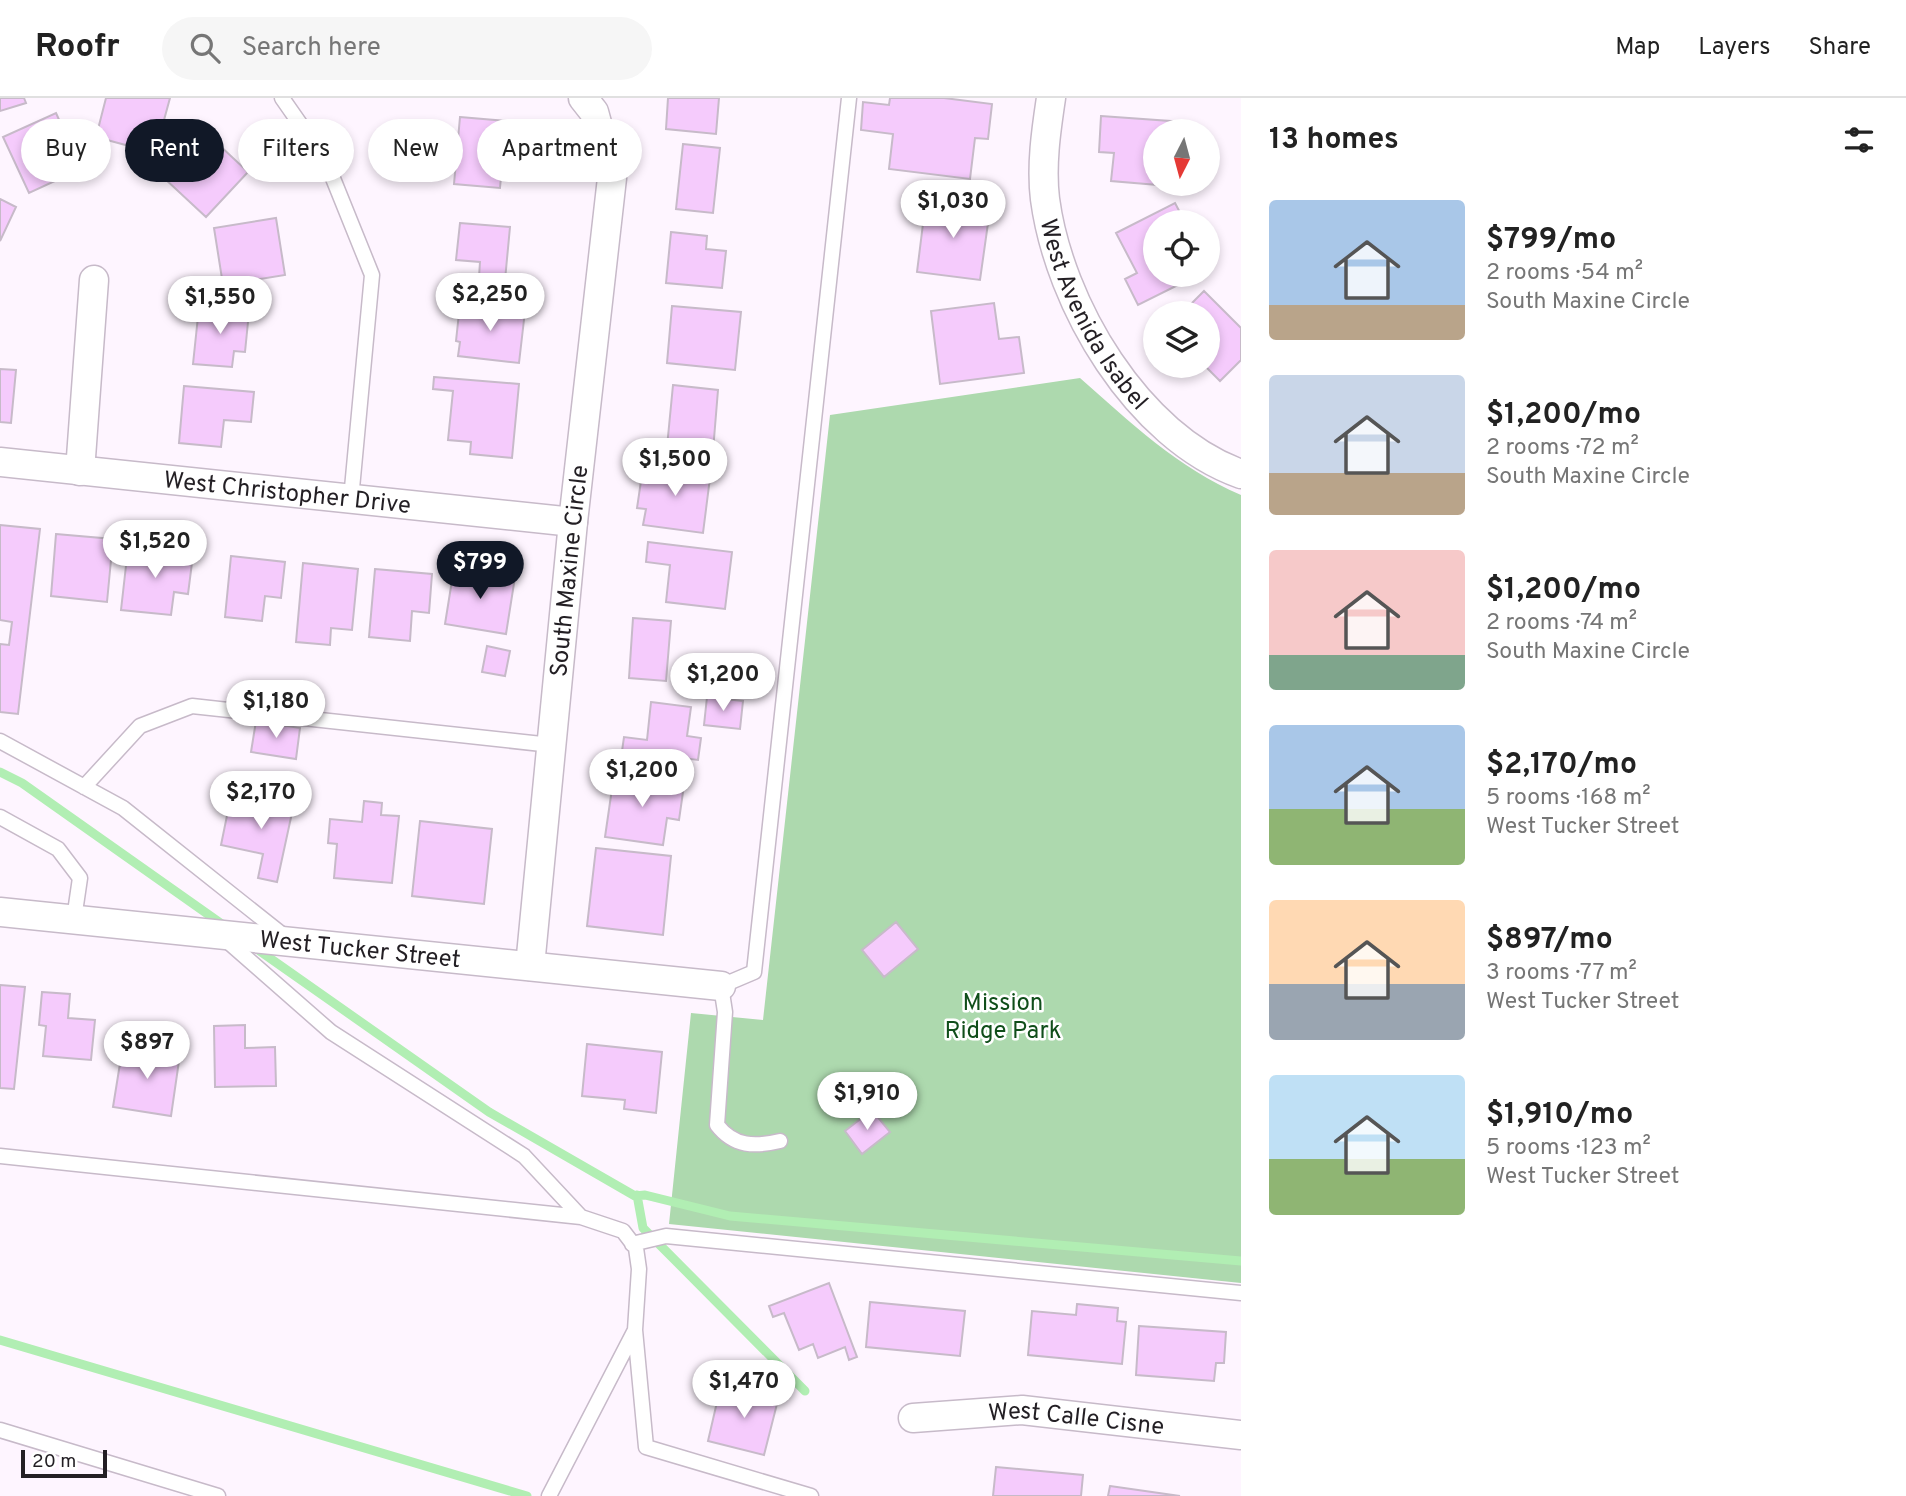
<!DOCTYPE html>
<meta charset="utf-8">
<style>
body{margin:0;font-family:Overpass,sans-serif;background:#f6f6f6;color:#222;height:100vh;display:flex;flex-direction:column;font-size:26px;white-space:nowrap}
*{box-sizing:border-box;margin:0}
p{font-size:23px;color:#767676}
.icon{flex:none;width:38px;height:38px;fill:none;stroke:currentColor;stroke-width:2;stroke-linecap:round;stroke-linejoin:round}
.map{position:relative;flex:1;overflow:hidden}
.sheet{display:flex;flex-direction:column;background:#fff;width:665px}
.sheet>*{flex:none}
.banner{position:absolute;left:21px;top:21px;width:665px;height:63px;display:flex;gap:14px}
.needle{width:46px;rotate:186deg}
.fabs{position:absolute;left:1143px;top:21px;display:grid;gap:14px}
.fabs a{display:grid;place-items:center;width:77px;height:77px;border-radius:50%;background:#fff;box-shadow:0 4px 10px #0003;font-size:35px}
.scale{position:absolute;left:21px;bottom:18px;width:86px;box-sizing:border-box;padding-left:7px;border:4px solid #231f24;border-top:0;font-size:19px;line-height:24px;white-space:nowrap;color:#231f24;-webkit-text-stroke:5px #fff;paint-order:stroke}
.price{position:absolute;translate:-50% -60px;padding:0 16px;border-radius:24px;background:#fff;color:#222;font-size:23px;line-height:46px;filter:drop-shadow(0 2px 4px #0008)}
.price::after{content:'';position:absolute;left:50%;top:42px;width:21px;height:16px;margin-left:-10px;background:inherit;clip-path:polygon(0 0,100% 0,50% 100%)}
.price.on{background:#111827;color:#fff}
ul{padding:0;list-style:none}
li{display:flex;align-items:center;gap:21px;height:175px;padding:0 28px}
li span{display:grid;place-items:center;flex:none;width:196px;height:140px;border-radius:7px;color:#555}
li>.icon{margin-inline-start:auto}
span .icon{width:84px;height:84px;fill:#fffc;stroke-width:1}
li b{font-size:30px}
h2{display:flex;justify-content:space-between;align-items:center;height:84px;padding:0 28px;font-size:30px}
.tag{padding:0 24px;border-radius:32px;background:#fff;box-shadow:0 4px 10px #0003;font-size:24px;line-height:63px}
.tag.on{background:#111827;color:#fff}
header{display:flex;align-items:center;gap:42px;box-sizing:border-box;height:98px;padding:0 35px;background:#fff;border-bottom:2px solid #e0e0e0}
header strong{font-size:33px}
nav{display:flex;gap:38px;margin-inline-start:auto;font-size:24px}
.search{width:490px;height:63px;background:#f6f6f6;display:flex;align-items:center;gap:18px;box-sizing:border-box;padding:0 24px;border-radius:38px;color:#767676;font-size:26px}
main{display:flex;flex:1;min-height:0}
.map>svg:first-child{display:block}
</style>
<header>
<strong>Roofr</strong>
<div class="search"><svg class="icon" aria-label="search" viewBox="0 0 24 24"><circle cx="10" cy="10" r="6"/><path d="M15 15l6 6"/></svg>Search here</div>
<nav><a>Map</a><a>Layers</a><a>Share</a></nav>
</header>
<main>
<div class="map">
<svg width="1241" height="1398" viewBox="0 0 1241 1398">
<rect width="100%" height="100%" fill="#fef5ff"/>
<path fill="#add9ae" d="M1080 280C1130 324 1178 370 1241 397V1185L669 1126 691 915 763 922 830 317Z"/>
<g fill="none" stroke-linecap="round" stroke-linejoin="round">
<path stroke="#b1eeb3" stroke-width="9" d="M0 674 22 685 226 829
M254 849 489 1014 635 1098 645 1097 730 1118 1241 1163
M637 1097 643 1130 805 1293
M0 1242 527 1398"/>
</g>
<path fill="#f5cbfc" stroke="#c7bac9" stroke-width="2" d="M0 0H24L26 5 0 13Z
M106 0H170L155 55 96 39Z
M668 0H719L716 36 666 31Z
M890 0H944L992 6 988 41 975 40 970 81 889 71 893 36 861 32 863 4 889 7Z
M56 15 81 71 29 95 3 39Z
M1101 18 1184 24 1183 33H1155V86L1158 87 1111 83 1114 55 1099 54Z
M460 19 506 23 500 90 454 86Z
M217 45 248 74 206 119 164 80 190 53 201 62Z
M683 46 720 50 713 115 676 111Z
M0 101 16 109 0 143Z
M926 102 990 111 980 182 917 174Z
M1175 105 1185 124H1155V177H1198L1138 207 1125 181 1137 175 1116 135Z
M276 120 285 177 223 187 214 130Z
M460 125 510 129 505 182 479 179 480 164 456 162Z
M671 134 707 138 706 151 726 153 722 190 666 185Z
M1204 193 1241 230V262L1220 283 1205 268H1208V215H1182Z
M994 205 999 241 1019 239 1024 275 940 286 931 213Z
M460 206 525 213 519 265 458 258 460 244 456 243Z
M672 208 741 214 735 272 667 265Z
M199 209 249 214 245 254 234 253 232 269 193 266Z
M0 271 16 272 11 325 0 324Z
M434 279 519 286 512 360 470 356 471 344 448 342 453 293 433 291Z
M673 287 718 292 713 353 667 349Z
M184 288 254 294 251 324 224 322 221 349 179 345Z
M651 365 711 372 703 435 643 427 646 411 637 410 641 383 648 385Z
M0 427 40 431 18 616 0 614V546L9 547 12 524 0 522Z
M56 436 113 441 107 504 51 498Z
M648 444 732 454 725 511 666 504 670 467 646 464Z
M128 450 193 457 188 496 174 494 171 517 121 512Z
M231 458 285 464 281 500 265 498 262 523 225 519Z
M303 465 358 471 352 532 331 530 330 547 296 544Z
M454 470 515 479 506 536 445 526Z
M375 471 432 476 429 515 412 513 410 543 369 539Z
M633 520 671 523 666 583 629 580Z
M487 548 510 553 505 578 482 574Z
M707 599 743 603 740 631 704 627Z
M651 604 691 609 687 638 701 640 698 662 651 656 649 664 621 660 624 639 647 642Z
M256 623 300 630 296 661 251 654Z
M614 677 684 687 679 722 667 720 663 747 605 739Z
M263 694 295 701 277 784 258 780 263 756 221 747 230 703 260 709Z
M364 703 382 705 381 717 399 718 392 785 334 780 337 746 328 745 330 721 362 724Z
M420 723 492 731 484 806 412 798Z
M596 750 671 758 663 837 587 828Z
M896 824 918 851 884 879 862 852Z
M0 887 25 889 14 991 0 990Z
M42 894 70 896 68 920 95 922 91 962 43 958 46 928 39 927Z
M245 927V950L275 949 276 988 215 989 214 928Z
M587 946 662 954 656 1015 624 1011 625 1002 582 998Z
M123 947 180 956 171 1018 113 1009Z
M872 1012 890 1034 862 1056 845 1033Z
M829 1185 857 1259 849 1262 845 1249 818 1260 813 1246 799 1252 784 1215 773 1219 769 1208Z
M870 1204 965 1213 960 1258 866 1249Z
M1077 1206 1118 1210 1117 1223 1126 1224 1122 1266 1028 1257 1032 1213 1076 1217Z
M1139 1228 1226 1234 1224 1265H1216L1214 1283 1136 1277Z
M733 1286 779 1298 764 1357 708 1343 717 1304 728 1306Z
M996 1369 1083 1377 1081 1398H993Z
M1110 1388 1180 1398H1108Z"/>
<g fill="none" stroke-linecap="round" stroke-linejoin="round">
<defs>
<path id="service" d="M282 0 326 63 372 177 351 401
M0 643 123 710 284 838
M84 689 140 628 192 608 551 647
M0 719 58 751 80 780 74 821
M225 841 331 934 524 1058 581 1119 623 1133 636 1150 639 1171 635 1232 646 1349 811 1398
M780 1043C755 1049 734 1049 717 1027L725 914 721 888 754 874 849 0
M0 1058 581 1119
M632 1146 666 1138 1241 1195
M0 1332 218 1398
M549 1398 634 1234"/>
<g id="minor">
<path id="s1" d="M1051 0C1046 33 1041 68 1045 101 1059 206 1137 339 1241 376"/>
<path id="s2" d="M0 364 573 424"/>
<path d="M80 373 94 182"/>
<path id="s3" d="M0 814 721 888"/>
<path id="s4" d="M530 868 573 424 612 80 594 14 583 0"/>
<path id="s5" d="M913 1320 1022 1312 1241 1337"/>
</g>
</defs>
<use href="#service" stroke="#c7bac9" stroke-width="17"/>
<use href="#minor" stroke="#c7bac9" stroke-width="31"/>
<use href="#service" stroke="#fff" stroke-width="14"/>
<use href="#minor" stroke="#fff" stroke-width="28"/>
</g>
<g text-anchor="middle" stroke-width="5" stroke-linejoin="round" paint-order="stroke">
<g font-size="24" fill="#231f24" stroke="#fff">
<text dy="8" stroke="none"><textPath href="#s1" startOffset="228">West Avenida Isabel</textPath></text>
<text dy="8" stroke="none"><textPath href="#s2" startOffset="289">West Christopher Drive</textPath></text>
<text dy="8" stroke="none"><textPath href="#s4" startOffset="397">South Maxine Circle</textPath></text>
<text dy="8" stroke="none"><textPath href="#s3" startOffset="362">West Tucker Street</textPath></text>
<text dy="8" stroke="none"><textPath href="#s5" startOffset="164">West Calle Cisne</textPath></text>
</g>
<g font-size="24" fill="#104e1a" stroke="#fff">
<text x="1003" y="912">Mission<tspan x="1003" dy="28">Ridge Park</tspan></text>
</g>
</g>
</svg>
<div class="fabs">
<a><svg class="needle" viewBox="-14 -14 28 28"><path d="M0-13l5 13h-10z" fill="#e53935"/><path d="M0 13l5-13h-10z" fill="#767676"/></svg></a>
<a><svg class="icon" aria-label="locate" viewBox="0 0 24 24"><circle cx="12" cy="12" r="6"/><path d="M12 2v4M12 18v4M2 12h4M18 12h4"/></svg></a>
<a><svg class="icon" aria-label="layers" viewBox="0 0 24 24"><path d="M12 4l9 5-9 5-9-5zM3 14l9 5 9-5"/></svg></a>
</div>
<div class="scale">20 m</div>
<b class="price" style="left:953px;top:142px">$1,030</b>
<b class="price" style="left:490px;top:235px">$2,250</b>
<b class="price" style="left:220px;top:238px">$1,550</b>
<b class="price" style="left:675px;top:400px">$1,500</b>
<b class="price" style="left:155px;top:482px">$1,520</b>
<b class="price on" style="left:480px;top:503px">$799</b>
<b class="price" style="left:723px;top:615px">$1,200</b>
<b class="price" style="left:276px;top:642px">$1,180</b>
<b class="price" style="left:642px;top:711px">$1,200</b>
<b class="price" style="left:261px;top:733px">$2,170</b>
<b class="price" style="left:147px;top:983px">$897</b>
<b class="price" style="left:867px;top:1034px">$1,910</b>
<b class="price" style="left:744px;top:1322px">$1,470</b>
<div class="banner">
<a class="tag">Buy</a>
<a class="tag on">Rent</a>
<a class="tag">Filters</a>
<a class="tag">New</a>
<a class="tag">Apartment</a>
</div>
</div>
<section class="sheet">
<h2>13 homes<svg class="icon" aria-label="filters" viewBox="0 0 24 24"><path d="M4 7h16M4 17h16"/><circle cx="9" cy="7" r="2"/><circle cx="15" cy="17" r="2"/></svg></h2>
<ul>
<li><span style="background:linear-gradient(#a9c7e8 75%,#b9a48a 0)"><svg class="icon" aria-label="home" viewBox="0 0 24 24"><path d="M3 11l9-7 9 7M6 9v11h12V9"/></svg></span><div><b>$799/mo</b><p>2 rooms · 54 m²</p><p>South Maxine Circle</p></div></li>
<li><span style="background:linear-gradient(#c9d6e8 70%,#b9a48a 0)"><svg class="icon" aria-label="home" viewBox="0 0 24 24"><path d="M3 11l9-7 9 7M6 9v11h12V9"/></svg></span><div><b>$1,200/mo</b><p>2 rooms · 72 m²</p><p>South Maxine Circle</p></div></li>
<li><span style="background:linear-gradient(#f6c9c9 75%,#7fa58c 0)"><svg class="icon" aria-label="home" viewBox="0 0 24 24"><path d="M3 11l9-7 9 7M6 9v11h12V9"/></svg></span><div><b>$1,200/mo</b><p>2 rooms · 74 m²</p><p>South Maxine Circle</p></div></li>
<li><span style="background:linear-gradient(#a9c7e8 60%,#8fb573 0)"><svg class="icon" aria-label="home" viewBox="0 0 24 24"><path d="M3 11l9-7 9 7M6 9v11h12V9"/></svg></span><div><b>$2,170/mo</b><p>5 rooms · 168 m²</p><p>West Tucker Street</p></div></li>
<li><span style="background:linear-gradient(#ffd9b3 60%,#9aa5b1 0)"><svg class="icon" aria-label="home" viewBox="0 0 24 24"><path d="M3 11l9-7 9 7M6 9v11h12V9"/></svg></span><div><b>$897/mo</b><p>3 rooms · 77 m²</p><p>West Tucker Street</p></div></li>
<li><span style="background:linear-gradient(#bfe0f5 60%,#8fb573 0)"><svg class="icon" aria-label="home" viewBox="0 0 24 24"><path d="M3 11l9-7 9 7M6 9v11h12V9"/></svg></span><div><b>$1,910/mo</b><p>5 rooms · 123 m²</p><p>West Tucker Street</p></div></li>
</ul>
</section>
</main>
